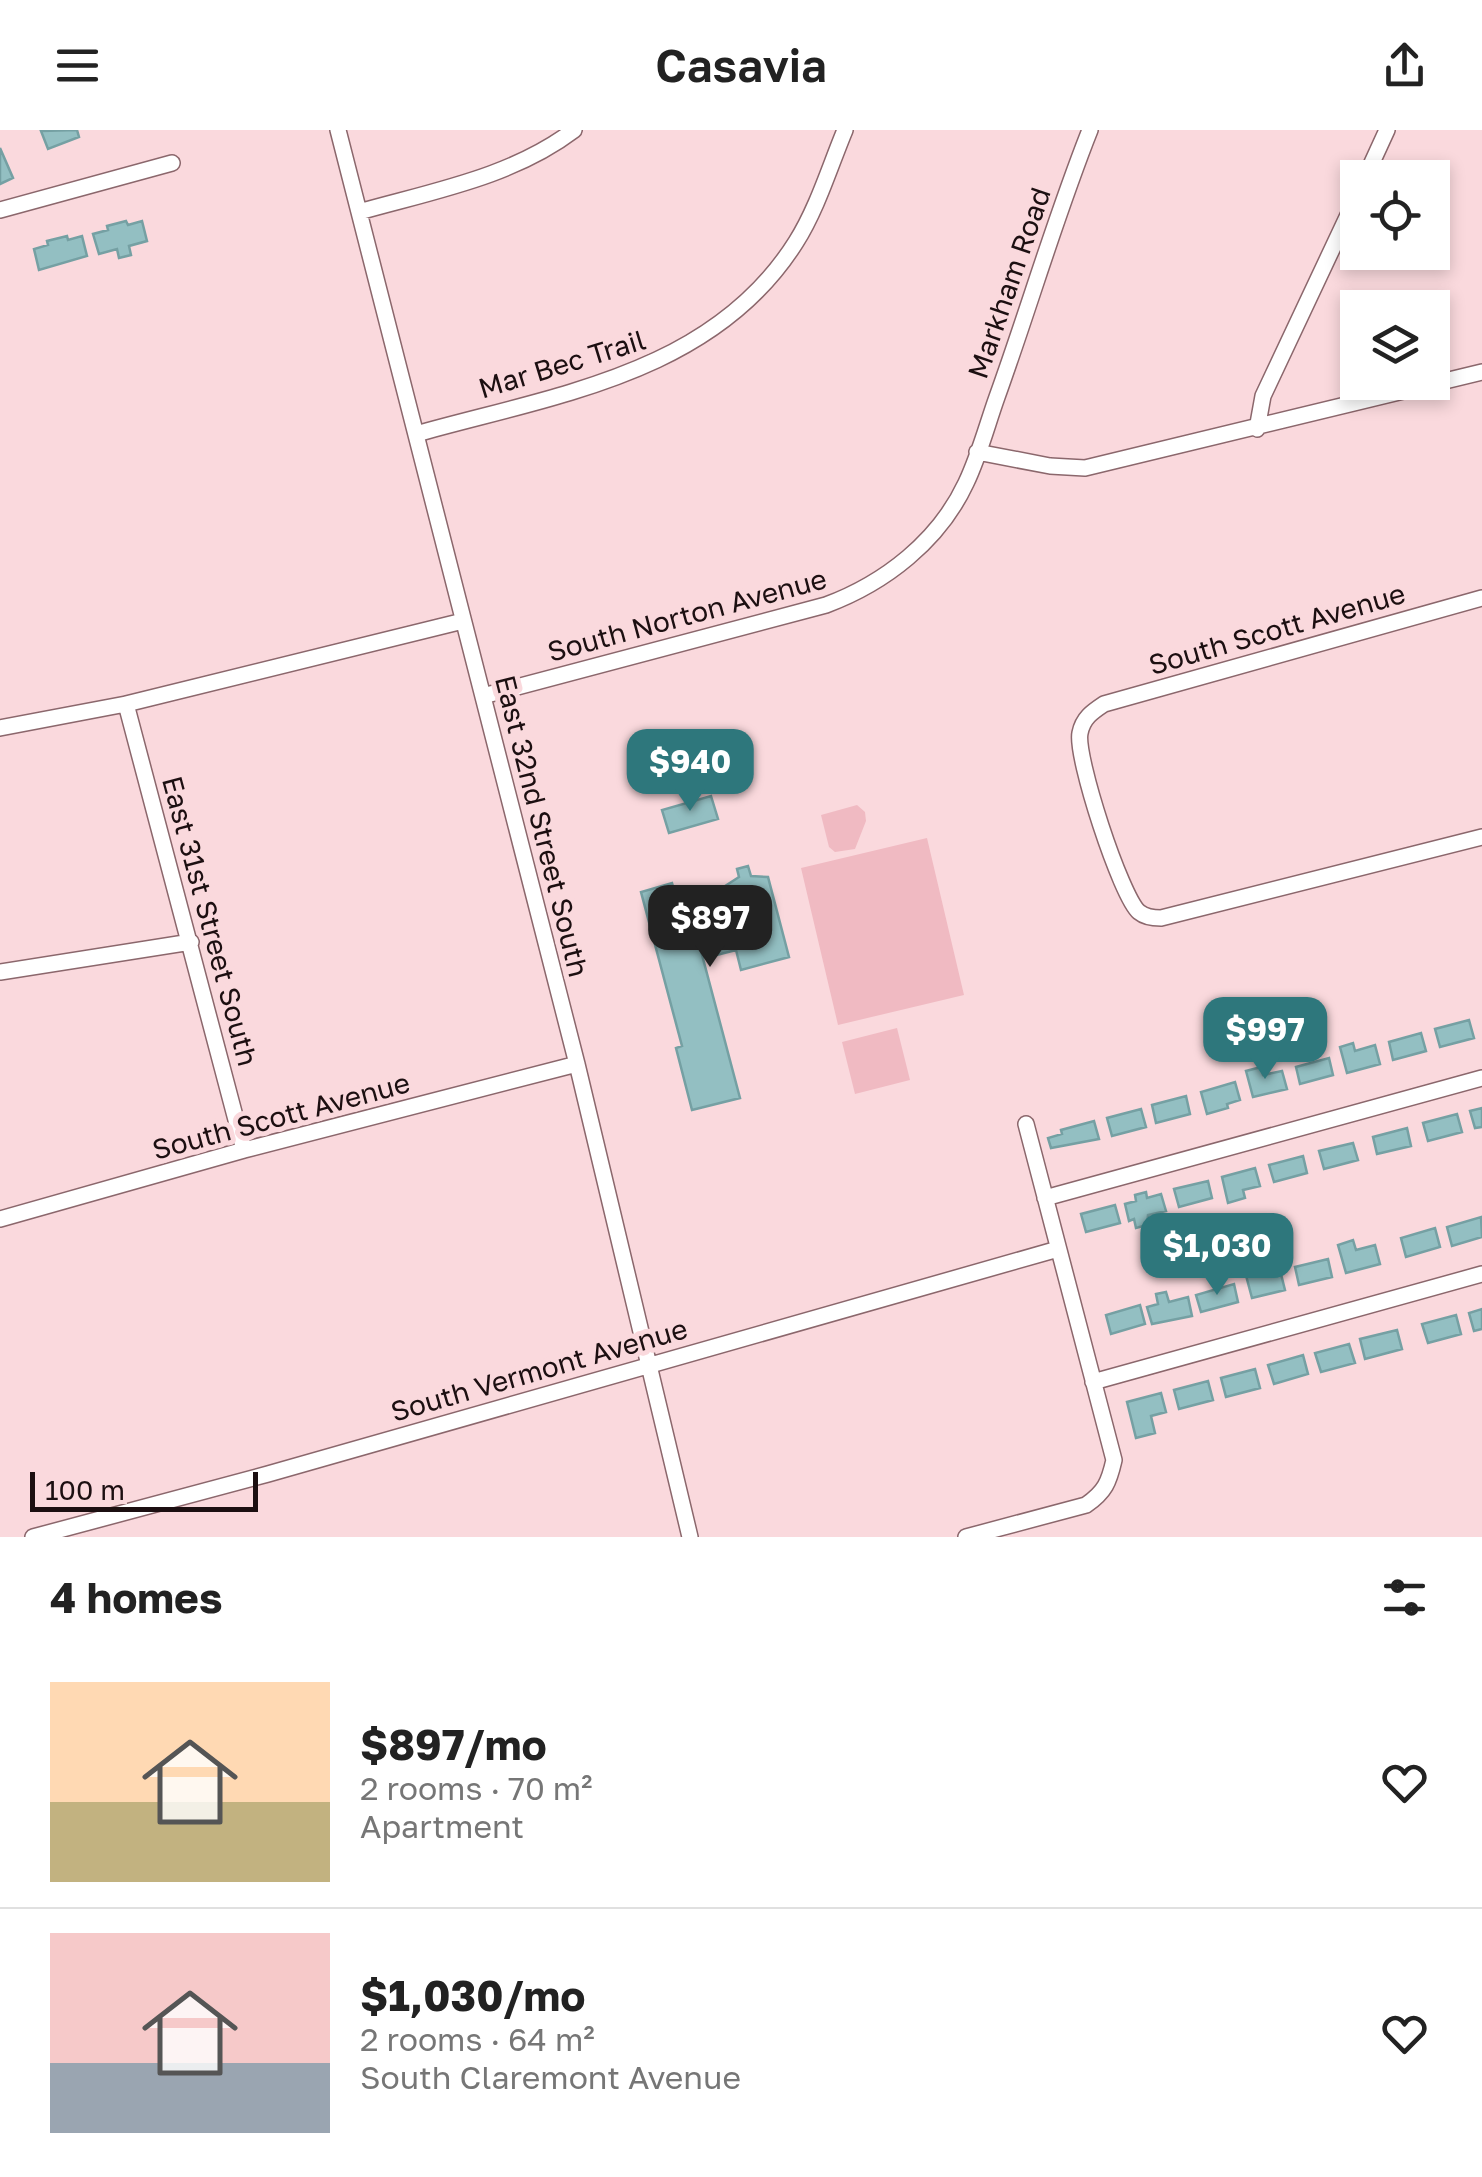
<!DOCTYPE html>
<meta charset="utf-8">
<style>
body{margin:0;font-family:"Golos Text",sans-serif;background:#f6f6f6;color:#222;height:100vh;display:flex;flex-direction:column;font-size:38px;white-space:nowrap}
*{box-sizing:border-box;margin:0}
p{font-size:32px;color:#767676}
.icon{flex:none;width:55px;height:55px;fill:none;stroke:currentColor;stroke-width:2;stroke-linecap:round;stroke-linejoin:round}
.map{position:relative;height:1407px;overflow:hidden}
.details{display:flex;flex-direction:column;background:#fff;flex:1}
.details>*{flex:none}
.buttons{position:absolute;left:1340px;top:30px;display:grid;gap:20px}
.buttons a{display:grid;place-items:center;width:110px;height:110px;border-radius:0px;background:#fff;box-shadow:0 5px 15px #0003;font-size:50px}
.scale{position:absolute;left:30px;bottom:25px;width:228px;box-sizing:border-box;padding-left:10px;border:5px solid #1c0f11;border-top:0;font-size:28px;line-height:35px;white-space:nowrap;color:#1c0f11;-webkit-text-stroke:8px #fad9dd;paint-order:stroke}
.price{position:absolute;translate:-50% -85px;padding:0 22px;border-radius:20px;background:#2e777c;color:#fff;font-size:32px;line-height:65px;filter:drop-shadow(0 2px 5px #0008)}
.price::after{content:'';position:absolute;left:50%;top:60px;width:30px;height:22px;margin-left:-15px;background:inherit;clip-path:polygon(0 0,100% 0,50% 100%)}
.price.on{background:#222;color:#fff}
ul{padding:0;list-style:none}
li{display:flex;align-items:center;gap:30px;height:250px;padding:0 50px}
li+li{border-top:2px solid #e0e0e0}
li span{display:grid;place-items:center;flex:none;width:280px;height:200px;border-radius:0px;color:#555}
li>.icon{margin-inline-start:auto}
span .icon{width:120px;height:120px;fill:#fffc;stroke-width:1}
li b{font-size:42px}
h2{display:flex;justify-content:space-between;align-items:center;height:120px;padding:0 50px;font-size:42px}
header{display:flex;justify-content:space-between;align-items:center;height:130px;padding:0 50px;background:#fff;font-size:45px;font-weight:600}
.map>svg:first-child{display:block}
</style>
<header><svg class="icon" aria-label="menu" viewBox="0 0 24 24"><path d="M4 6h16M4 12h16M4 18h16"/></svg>Casavia<svg class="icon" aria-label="share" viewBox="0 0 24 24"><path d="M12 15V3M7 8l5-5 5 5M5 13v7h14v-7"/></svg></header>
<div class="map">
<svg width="1482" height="1407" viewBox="0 0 1482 1407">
<rect width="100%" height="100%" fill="#fad9dd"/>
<path fill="#f0bac2" d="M857 675 865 682 866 691 855 719 835 722 829 717 821 685Z
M927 708 964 865 838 895 801 738Z
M897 898 910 950 855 964 842 912Z"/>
<path fill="#93bfc2" stroke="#75a0a3" stroke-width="2.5" d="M77 0 79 7 48 19 41 1Z
M0 18 13 48 0 54Z
M126 91 128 95 142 91 147 111 129 116 131 125 119 128 117 119 99 124 93 104 108 100 107 96Z
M67 106 68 110 82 106 87 126 39 140 34 119 48 115 47 111Z
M711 666 718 689 669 703 662 680Z
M748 736 751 746 768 747 789 827 741 840 736 820 713 826 711 818 701 821 740 968 692 980 676 918 682 916 641 762 672 753 679 777 724 765 722 758 739 747 737 739Z
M1469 890 1474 908 1440 917 1435 899Z
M1421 903 1426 921 1393 930 1389 912Z
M1353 913 1355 921 1375 915 1380 934 1347 943 1340 917Z
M1329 928 1333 945 1300 954 1296 937Z
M1261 937 1263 945 1282 941 1287 959 1253 967 1246 941Z
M1235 952 1240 970 1227 974 1228 978 1207 984 1201 962Z
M1186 966 1190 984 1156 993 1152 975Z
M1482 978V997L1475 998 1470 981Z
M1141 979 1146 997 1112 1006 1107 988Z
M1457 984 1462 1002 1428 1011 1423 993Z
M1094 991 1099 1009 1051 1018 1048 1008 1062 1004 1061 1000Z
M1407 998 1411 1016 1377 1024 1373 1007Z
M1353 1013 1358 1030 1324 1039 1319 1021Z
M1303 1026 1307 1043 1274 1052 1269 1035Z
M1255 1038 1260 1056 1243 1060 1245 1068 1228 1073 1222 1047Z
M1208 1051 1212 1068 1179 1077 1174 1059Z
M1146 1062 1147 1068 1161 1064 1166 1081 1148 1085 1147 1095 1136 1098 1134 1089 1129 1091 1125 1074 1136 1071 1135 1065Z
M1115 1075 1120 1093 1086 1102 1081 1084Z
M1481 1087 1482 1107 1452 1116 1447 1097Z
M1435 1098 1440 1117 1406 1127 1401 1108Z
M1353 1110 1356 1120 1375 1115 1380 1134 1346 1143 1338 1115Z
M1328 1129 1332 1147 1299 1155 1295 1137Z
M1261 1133 1263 1140 1279 1136 1285 1160 1252 1168 1244 1138Z
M1234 1154 1238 1172 1201 1182 1196 1165Z
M1166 1162 1169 1172 1188 1167 1192 1186 1152 1194 1147 1177 1158 1174 1156 1164Z
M1140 1175 1145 1194 1111 1204 1106 1185Z
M1482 1179V1199L1474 1201 1469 1183Z
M1456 1185 1461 1204 1428 1213 1422 1194Z
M1397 1200 1402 1219 1365 1229 1360 1209Z
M1349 1214 1355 1233 1321 1242 1315 1223Z
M1303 1225 1308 1244 1274 1254 1268 1235Z
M1255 1239 1260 1258 1226 1267 1221 1248Z
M1208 1251 1213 1270 1179 1279 1174 1260Z
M1161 1263 1166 1282 1151 1286 1155 1303 1136 1308 1127 1272Z"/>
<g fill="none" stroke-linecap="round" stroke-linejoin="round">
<defs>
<path id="minor" d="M338 0 577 934 690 1407
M1365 48 1387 0
M0 80 172 33
M359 82C433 61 512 47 574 0
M1257 299 1263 266 1358 64
M416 304C554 265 713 244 796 112 817 79 830 36 845 0
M977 322 1050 336 1085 338 1482 242
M1482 468 1104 574C1092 582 1083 588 1080 603 1075 626 1121 767 1139 782 1145 787 1154 788 1161 788L1482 707
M483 566 826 475C885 453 939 411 966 353 979 326 987 295 997 267 1029 178 1055 88 1090 0
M126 574 244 1020
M0 598 126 574 463 491
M0 842 191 812
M1045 1068 1482 948
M0 1089 244 1020 577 934
M1093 1252 1482 1144
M33 1407 268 1344 1058 1119
M966 1407 1086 1375C1105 1362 1109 1352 1114 1330L1026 994"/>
</defs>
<use href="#minor" stroke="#8b676c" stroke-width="18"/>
<use href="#minor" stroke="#fff" stroke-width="15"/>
</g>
<g text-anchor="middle" stroke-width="10" stroke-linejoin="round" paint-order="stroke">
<g font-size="28" fill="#1c0f11" stroke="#fad9dd">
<text transform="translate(1009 153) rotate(-71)" y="10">Markham Road</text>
<text transform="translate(562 234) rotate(-17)" y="10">Mar Bec Trail</text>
<text transform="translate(687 485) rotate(-15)" y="10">South Norton Avenue</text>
<text transform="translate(1277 499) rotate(-16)" y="10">South Scott Avenue</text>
<text transform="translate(542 696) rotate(76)" y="10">East 32nd Street South</text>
<text transform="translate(210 791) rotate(75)" y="10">East 31st Street South</text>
<text transform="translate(281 986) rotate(-15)" y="10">South Scott Avenue</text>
<text transform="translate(539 1240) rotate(-16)" y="10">South Vermont Avenue</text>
</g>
</g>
</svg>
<div class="buttons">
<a><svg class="icon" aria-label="locate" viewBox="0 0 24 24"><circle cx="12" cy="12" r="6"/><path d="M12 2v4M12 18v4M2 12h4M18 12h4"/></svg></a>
<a><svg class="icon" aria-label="layers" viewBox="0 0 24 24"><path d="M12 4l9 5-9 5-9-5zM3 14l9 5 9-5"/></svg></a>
</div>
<div class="scale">100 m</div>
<b class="price" style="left:690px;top:684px">$940</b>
<b class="price on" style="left:710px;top:840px">$897</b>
<b class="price" style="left:1265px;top:952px">$997</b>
<b class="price" style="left:1217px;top:1168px">$1,030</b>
</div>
<section class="details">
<h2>4 homes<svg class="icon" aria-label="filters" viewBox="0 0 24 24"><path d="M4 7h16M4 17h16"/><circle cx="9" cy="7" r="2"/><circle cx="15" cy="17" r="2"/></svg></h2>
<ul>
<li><span style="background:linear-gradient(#ffd9b3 60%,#c2b280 0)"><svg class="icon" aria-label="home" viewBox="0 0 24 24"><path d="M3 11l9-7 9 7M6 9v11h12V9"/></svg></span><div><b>$897/mo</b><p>2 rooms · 70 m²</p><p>Apartment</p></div><svg class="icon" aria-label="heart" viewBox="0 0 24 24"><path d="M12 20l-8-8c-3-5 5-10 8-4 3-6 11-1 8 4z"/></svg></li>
<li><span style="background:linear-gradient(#f6c9c9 65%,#9aa5b1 0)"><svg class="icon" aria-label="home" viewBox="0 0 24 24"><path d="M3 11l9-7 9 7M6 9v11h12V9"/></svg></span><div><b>$1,030/mo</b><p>2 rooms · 64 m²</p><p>South Claremont Avenue</p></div><svg class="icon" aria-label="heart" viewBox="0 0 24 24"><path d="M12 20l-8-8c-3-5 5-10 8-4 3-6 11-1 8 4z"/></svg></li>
</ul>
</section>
